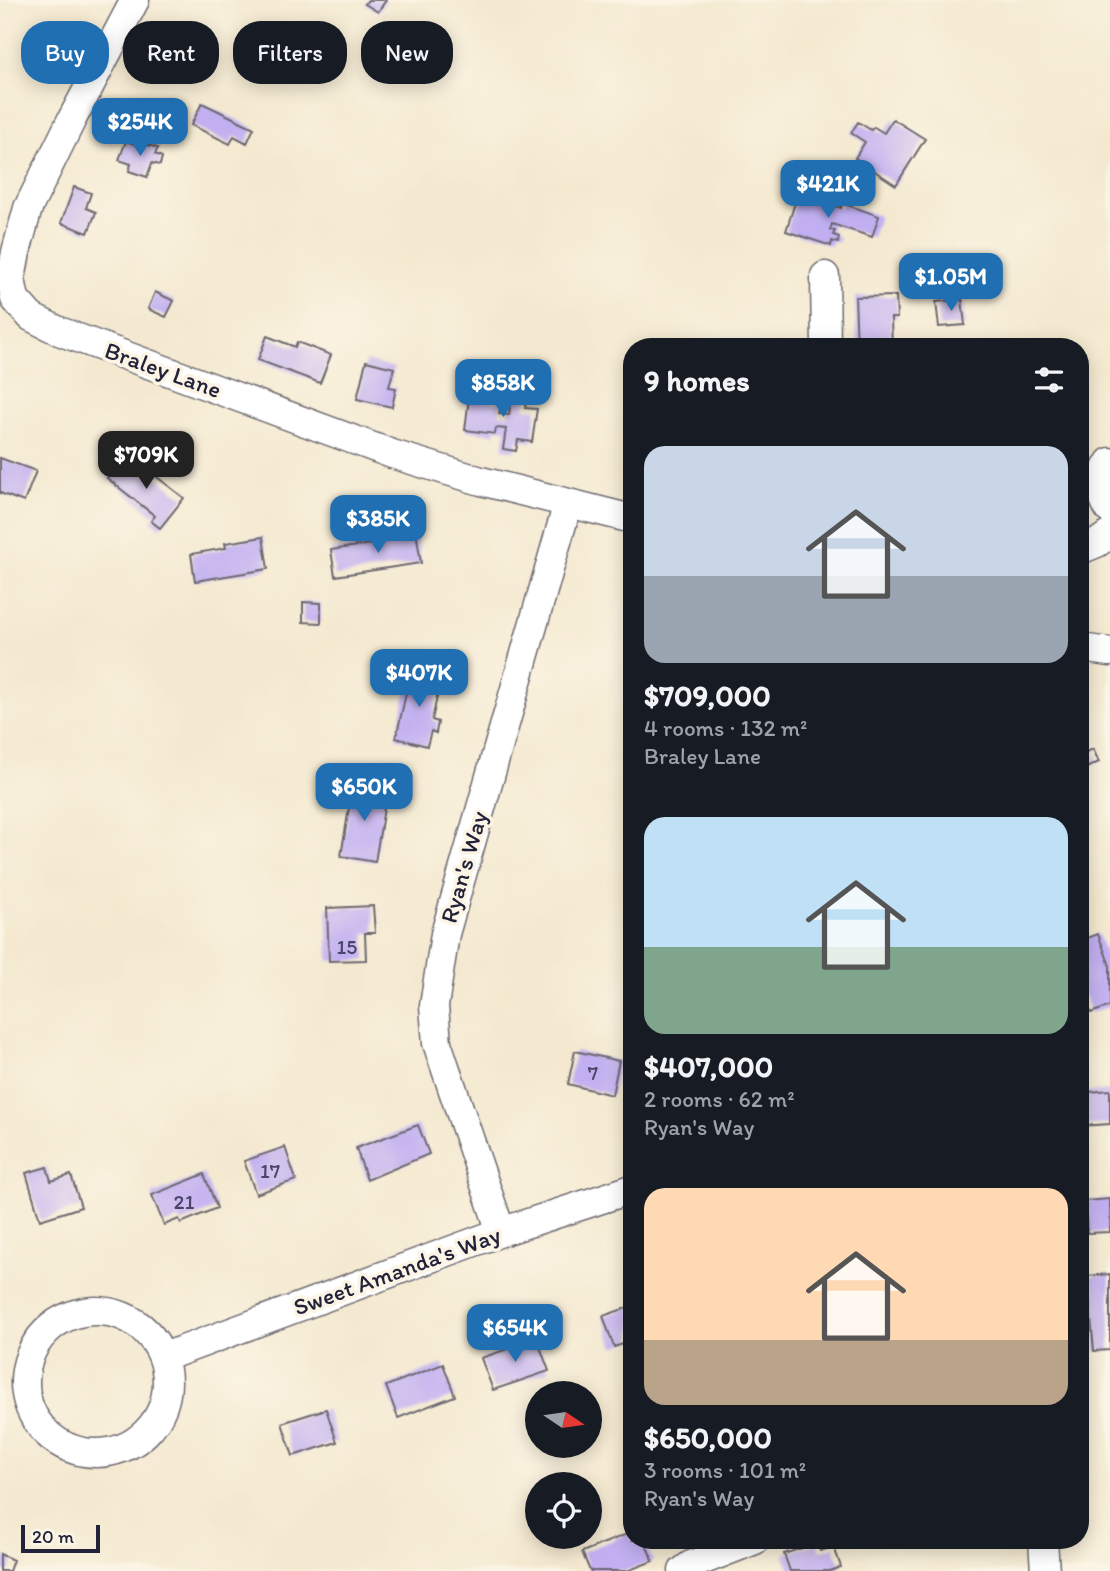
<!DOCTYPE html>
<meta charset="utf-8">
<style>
body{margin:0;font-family:Itim,sans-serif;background:#242831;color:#f1f3f6;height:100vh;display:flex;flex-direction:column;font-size:26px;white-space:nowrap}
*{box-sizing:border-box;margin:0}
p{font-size:23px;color:#9ea1a6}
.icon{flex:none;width:38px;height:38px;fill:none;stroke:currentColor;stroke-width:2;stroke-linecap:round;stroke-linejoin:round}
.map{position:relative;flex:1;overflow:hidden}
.drawer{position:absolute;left:623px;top:338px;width:466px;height:1211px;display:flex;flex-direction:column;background:#171b24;border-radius:28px;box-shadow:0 4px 18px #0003}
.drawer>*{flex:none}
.hud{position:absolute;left:21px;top:21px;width:497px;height:63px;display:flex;gap:14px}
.needle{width:46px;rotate:103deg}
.buttons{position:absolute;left:525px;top:1381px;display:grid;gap:14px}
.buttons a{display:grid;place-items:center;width:77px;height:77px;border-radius:50%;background:#171b24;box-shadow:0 4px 18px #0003;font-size:35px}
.scale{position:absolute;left:21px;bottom:18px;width:79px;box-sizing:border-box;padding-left:7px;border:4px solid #22223b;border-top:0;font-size:19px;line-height:24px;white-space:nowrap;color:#22223b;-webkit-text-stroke:5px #fcf5e5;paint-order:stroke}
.price{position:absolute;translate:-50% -60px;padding:0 16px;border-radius:14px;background:#1f6fb2;color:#fff;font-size:23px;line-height:46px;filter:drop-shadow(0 2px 4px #0008)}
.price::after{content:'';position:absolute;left:50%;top:42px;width:21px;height:16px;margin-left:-10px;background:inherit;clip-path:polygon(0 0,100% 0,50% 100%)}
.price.on{background:#222;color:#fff}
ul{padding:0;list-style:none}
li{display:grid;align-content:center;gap:14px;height:371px;padding:0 21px}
li span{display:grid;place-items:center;height:217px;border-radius:21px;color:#555}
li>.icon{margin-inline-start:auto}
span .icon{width:126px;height:126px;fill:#fffc;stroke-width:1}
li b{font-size:30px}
h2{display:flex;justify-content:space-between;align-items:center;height:84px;padding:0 21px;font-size:30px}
.chip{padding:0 24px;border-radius:28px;background:#171b24;box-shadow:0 4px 18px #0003;font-size:24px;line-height:63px}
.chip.on{background:#1f6fb2;color:#fff}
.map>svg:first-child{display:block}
</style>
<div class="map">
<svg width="1110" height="1571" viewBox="0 0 1110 1571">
<rect width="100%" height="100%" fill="#fcf5e5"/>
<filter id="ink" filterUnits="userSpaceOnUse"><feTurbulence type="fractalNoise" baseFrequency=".0143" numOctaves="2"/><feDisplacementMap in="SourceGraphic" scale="14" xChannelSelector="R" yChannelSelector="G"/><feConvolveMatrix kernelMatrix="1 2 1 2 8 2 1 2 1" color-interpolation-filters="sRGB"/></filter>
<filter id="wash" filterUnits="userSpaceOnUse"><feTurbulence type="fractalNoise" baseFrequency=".00686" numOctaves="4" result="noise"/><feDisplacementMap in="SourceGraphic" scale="28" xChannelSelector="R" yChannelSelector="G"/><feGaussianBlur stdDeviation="1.57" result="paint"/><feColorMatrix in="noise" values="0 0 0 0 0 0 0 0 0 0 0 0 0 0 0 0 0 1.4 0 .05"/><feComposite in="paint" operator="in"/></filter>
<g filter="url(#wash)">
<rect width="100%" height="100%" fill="#f4e9d0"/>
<g id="blocks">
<path fill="#c1aff1" d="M368 0H386L378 12 365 4Z
M202 103 254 128 247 143 234 136 230 144 191 125Z
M893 119 925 139 896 185 855 158 865 142 851 133 858 122 871 130 874 127 884 133Z
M126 141 144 147 145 144 158 148 155 154 162 157 160 165 152 163 147 177 129 171 131 164 119 160Z
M74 187 91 193 86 208 96 212 88 233 61 223Z
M798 193 841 208 842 203 879 216 872 237 832 224 830 230 835 231 833 235 839 237 838 243 832 241 831 246 786 231Z
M155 292 174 301 166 317 148 309Z
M896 296 897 318H891L892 346H857L855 297Z
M962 299 965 325 939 327 936 302Z
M267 336 295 347 297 342 331 355 320 383 258 360Z
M366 361 394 368 389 387 396 388 392 407 357 399Z
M512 391 527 393 525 408 537 409 532 442 518 440 516 451 503 449 506 429 496 428 495 434 465 430 469 398 501 403 499 414 509 415Z
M125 457 150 477 153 474 184 498 160 528 151 521 155 516 107 478Z
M0 458 36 471 24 502 0 493Z
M416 531 421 563 335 576 331 550 378 543 377 537Z
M263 537 268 569 195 581 191 554 226 548 225 543Z
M303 602 321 603V623L303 622Z
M411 671 441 678 432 720 438 722 436 733 431 731 427 746 396 738Z
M1093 749 1099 762 1080 771V755Z
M353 784 387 790 375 862 341 856Z
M373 906 375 933H365L366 960 329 961 327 908Z
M1098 934 1110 966V1006L1091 1013 1080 983V941Z
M575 1051 619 1061 612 1095 568 1084Z
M1110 1090V1124L1080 1126V1093Z
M418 1125 429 1154 367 1180 356 1148Z
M285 1147 296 1180 256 1194 244 1161Z
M47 1167 51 1181 71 1175 81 1207 40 1220 26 1173Z
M204 1174 217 1208 181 1223 179 1219 164 1225 152 1195Z
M1110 1199V1232L1087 1233 1085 1201Z
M1110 1274V1350L1094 1351 1087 1276Z
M632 1306V1341L614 1347 603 1316Z
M537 1339 549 1371 493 1390 481 1358Z
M443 1364 455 1396 398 1418 386 1386Z
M326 1409 337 1442 293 1456 282 1423Z
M632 1532V1540H644L653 1561 627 1571H590L582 1552Z
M817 1543 820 1551 834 1547 841 1567 830 1571H790L784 1554Z
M0 1554 13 1560 9 1571H0Z"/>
</g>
</g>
<g filter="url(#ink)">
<use href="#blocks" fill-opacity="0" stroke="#6c686f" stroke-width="2"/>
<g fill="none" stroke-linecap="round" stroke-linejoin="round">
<defs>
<path id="street" d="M135 0 72 119 28 208 16 252 11 279 15 299 31 317 59 331 392 454 481 481 632 519
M825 276 826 346
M1110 462C1099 477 1099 495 1110 510
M1080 550 1097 543 1110 534
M1080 648 1110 652
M501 1232 437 1043 434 1006 445 934 568 503
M25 1382a71 71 0 1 1 142 0a71 71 0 1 1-142 0Z
M164 1357 501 1232 632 1189
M1043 1540 1045 1571
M683 1571 691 1565 755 1540"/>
</defs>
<use href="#street" stroke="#6c686f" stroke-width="31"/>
<use href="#street" stroke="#fff" stroke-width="28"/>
</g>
</g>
<g text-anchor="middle" stroke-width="7" stroke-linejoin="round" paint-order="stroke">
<g font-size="21" fill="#4a4568">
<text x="347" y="954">15</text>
<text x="593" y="1080">7</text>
<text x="270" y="1178">17</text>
<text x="184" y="1209">21</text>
</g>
<g font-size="24" fill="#22223b" stroke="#fcf5e5">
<text transform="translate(163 370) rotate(20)" y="8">Braley Lane</text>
<text transform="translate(464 867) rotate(-74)" y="8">Ryan's Way</text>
<text transform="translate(397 1271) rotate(-20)" y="8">Sweet Amanda's Way</text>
</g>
</g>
</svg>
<div class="buttons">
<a><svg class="needle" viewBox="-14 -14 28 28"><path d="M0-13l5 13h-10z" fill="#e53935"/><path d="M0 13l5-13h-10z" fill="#9ea1a6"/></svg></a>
<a><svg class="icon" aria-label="locate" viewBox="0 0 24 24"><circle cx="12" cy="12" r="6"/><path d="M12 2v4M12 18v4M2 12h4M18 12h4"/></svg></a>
</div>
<div class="scale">20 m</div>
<b class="price" style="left:140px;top:158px">$254K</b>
<b class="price" style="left:828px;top:220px">$421K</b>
<b class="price" style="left:951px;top:313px">$1.05M</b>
<b class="price" style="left:503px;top:419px">$858K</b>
<b class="price on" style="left:146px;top:491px">$709K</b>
<b class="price" style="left:378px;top:555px">$385K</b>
<b class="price" style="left:419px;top:709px">$407K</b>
<b class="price" style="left:364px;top:823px">$650K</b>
<b class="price" style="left:515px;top:1364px">$654K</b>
<div class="hud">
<a class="chip on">Buy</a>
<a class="chip">Rent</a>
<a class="chip">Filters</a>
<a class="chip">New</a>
</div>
<section class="drawer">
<h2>9 homes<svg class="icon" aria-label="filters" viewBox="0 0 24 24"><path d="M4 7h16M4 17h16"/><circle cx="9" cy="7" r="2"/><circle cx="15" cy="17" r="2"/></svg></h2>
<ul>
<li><span style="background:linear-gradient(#c9d6e8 60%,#9aa5b1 0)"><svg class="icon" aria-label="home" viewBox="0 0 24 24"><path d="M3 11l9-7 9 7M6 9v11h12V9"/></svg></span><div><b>$709,000</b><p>4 rooms · 132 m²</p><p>Braley Lane</p></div></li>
<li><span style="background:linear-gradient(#bfe0f5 60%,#7fa58c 0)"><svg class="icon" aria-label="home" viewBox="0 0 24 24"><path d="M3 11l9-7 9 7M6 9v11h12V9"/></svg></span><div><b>$407,000</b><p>2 rooms · 62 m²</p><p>Ryan's Way</p></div></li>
<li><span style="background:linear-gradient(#ffd9b3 70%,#b9a48a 0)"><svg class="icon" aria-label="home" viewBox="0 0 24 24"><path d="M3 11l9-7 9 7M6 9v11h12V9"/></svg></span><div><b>$650,000</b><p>3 rooms · 101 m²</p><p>Ryan's Way</p></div></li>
</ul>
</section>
</div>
